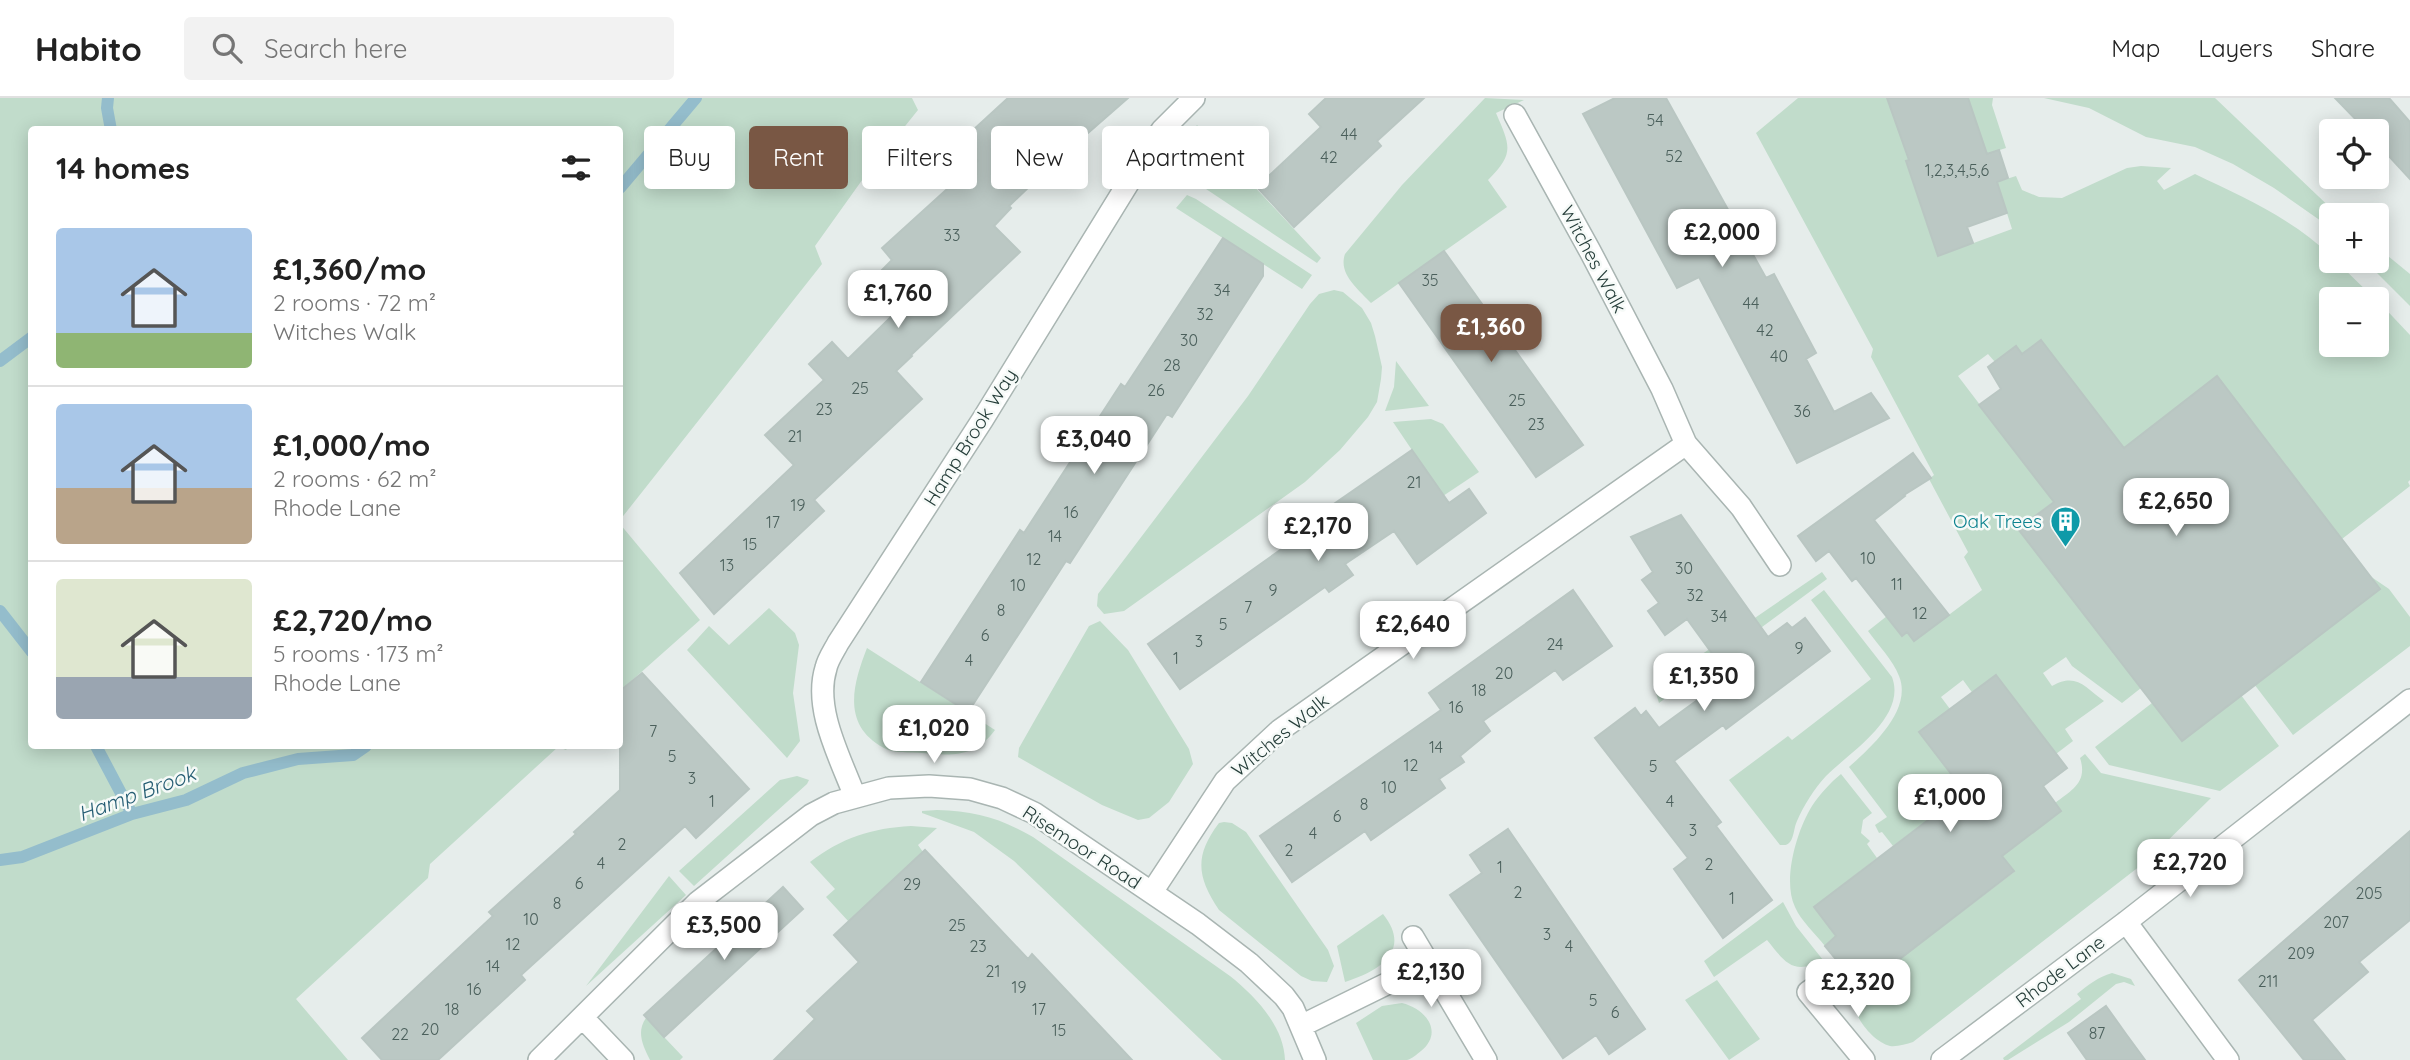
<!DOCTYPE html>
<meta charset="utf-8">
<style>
body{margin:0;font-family:Quicksand,sans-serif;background:#f2f2f2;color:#222;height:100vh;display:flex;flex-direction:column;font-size:26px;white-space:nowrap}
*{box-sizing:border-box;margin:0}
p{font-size:23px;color:#767676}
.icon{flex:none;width:38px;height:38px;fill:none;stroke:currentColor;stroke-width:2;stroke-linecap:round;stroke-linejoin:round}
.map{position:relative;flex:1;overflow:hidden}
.panel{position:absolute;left:28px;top:28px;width:595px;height:623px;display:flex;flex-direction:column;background:#fff;border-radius:7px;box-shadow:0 4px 18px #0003}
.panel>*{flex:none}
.top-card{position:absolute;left:644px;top:28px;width:665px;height:63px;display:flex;gap:14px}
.tools{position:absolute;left:2319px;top:21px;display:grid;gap:14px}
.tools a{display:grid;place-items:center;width:70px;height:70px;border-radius:7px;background:#fff;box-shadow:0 4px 18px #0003;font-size:35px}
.price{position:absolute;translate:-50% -60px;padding:0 16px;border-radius:14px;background:#fff;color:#222;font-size:23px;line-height:46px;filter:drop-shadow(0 2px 4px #0008)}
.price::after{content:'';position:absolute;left:50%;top:42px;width:21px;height:16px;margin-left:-10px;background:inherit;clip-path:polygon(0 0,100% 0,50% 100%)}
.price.selected{background:#795744;color:#fff}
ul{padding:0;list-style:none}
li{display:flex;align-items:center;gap:21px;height:175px;padding:0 28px}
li+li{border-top:2px solid #e0e0e0}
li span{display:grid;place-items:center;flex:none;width:196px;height:140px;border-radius:7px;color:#555}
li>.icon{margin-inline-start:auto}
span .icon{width:84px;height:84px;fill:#fffc;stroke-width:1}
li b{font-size:30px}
h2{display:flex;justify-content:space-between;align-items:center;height:84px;padding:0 28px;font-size:30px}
.chip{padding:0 24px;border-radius:7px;background:#fff;box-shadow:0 4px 18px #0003;font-size:24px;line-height:63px}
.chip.selected{background:#795744;color:#fff}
header{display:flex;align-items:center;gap:42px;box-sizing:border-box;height:98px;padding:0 35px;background:#fff;border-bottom:2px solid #e0e0e0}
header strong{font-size:33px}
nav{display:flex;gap:38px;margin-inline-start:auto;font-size:24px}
.search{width:490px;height:63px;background:#f2f2f2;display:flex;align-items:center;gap:18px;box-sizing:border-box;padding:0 24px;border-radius:7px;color:#767676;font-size:26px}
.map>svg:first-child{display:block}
</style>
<header>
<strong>Habito</strong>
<div class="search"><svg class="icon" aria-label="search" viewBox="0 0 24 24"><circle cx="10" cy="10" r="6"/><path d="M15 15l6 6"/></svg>Search here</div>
<nav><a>Map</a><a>Layers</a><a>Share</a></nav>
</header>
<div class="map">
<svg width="2410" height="962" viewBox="0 0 2410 962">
<rect width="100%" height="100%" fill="#e6edeb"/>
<path fill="#c1dccb" d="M0 0H912L918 12 865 78 815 148 822 166 620 422V32H32V648H569L566 652 558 649 430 766 428 780 296 901 348 962H0Z
M1485 0 1524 2 1496 15C1510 48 1515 55 1488 82L1507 109 1371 205C1358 191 1338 176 1345 156L1402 87Z
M1798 0H1887L1909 62 1906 64 1938 158 2012 131 1997 84 2016 78 2022 92 2039 99 2062 100 2127 70 2141 68 2171 70 2157 83 2164 92 2195 76C2243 99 2293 121 2331 158V163H2336L2375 201H2331V247H2376L2377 202 2410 237V382L2408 384 2410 388 2342 441 2217 278 2099 369 2041 243 2022 256 2017 249 1995 264 1988 256 1958 278 2044 391 2066 394 2019 430 2141 590 2122 605 2072 568 2066 559 2043 575 2052 588C2076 574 2085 589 2104 603L2065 631 2073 643 2031 675 1963 582 1941 599 1950 611 1965 694 1893 748 1882 734 1879 735 1875 727 1887 719 1849 669C1871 649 1913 612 1899 578 1893 562 1878 547 1868 533L1892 514 1902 537 1907 534 1914 543 1982 492 1964 459 1968 454 1929 381 1934 377 1871 259 1873 251 1756 35Z
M1965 0H1993L1992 7 2006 50 1987 56 1970 6Z
M2044 0H2215L2338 117H2331V130L2274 90 2233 66 2195 49 2146 39 2089 10Z
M1197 27 1321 160 1317 165 1185 77 1196 60 1180 49Z
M1187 97 1196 101 1312 177 1302 191 1176 110Z
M2377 149 2410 176V208L2365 163H2376Z
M1334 192 1343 194 1362 210 1371 225 1375 238 1382 269 1381 281 1377 304 1368 319 1340 352 1305 384 1124 513 1104 516 1097 508 1098 496 1248 298 1310 206 1319 196Z
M1396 263 1429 308 1385 313 1394 289Z
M1431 321 1443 326 1479 374 1443 398 1393 324Z
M620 426 700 522 620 593Z
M1822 474 1827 481 1659 605 1654 589Z
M2370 478 2389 491 2410 519V548L2293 637 2254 586 2379 491Z
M1824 492 1892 579C1907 619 1850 654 1826 678 1814 691 1804 707 1797 723 1794 729 1794 739 1790 744 1787 748 1784 747 1780 747L1729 682 1788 638 1792 642 1871 581 1811 502Z
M769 510 795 535 799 547 793 595 800 643 787 660 687 552 709 528 729 547Z
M1100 523 1128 552 1189 651 1193 666 1169 704 1149 720 1138 722 1102 707 1018 659 1019 650C1042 609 1066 568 1089 528Z
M867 550 995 632C975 659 953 658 922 655 910 654 895 656 884 650 841 627 853 586 867 550Z
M2241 597 2279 648 2220 693 2109 667 2095 649 2152 605 2182 643Z
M2085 656 2101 675 2211 700 2149 761 1913 944C1906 946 1897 949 1890 948 1870 943 1844 908 1856 889L1843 870 1854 862 1871 883 2014 774 2002 758 2060 713 2055 705C2072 692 2088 684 2080 660Z
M1841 676 1872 715 1863 722 1861 735 1870 743 1867 746 1877 760 1814 809 1836 838 1825 848C1815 835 1801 823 1795 809 1782 782 1797 732 1812 708 1820 696 1830 685 1841 676Z
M797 678 809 682 807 686 694 788 679 773 780 682Z
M937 712C975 713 1000 720 1033 739L1230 878C1255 898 1284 928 1285 962H1222L1014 763 974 734 922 715V713Z
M1224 724 1232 725 1246 734 1328 852 1334 868 1327 884 1312 883 1301 878 1219 812C1197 779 1194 758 1219 725Z
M911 728 937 730 918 747 923 754 849 824 826 799 835 791 810 764C841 740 872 730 911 728Z
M669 778 686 797 586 888Z
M1783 804 1796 828 1823 862C1793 878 1785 864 1767 842L1714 879 1704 863Z
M1383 816C1413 853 1378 874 1345 884L1337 848Z
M2112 875 2131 881 2135 888 2124 884 2116 886 2069 924 2008 962H2004L2003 960 2081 901 2077 896C2088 887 2098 879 2112 875Z
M1717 882 1760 941 1729 962 1685 902Z
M1402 905C1426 911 1444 934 1421 953 1417 956 1412 961 1407 962 1397 962 1384 962 1373 962L1356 925 1382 908Z
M646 920 683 959 680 962H650C643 948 636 934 646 920Z"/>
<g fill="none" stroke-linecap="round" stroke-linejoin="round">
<path stroke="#94bdcc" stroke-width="12" d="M108 0 107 10 111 32
M620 90 696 0
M0 263 32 239
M0 513 32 554
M96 648 132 716
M0 762 22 759 132 716 186 702 243 675 298 661 353 657 366 648"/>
</g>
<path fill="#bbc8c4" stroke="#b9c6c2" stroke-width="2" d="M1008 0H1128L1056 63 1009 108 1011 110 994 128 1020 154 911 257 912 258 896 273 922 301 814 402 824 413 714 516 680 475 794 367 765 337 824 282 809 266 832 244 848 261 895 215 869 185 892 162 882 150 978 63 960 44Z
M1326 0H1424L1377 43 1381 48 1294 129 1257 89 1321 29 1309 16Z
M1615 0H1666L1766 180 1774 176 1816 255 1806 261 1834 314 1871 295 1889 320 1797 365 1699 179 1677 190 1583 16Z
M1887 0H1968L1987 56 1999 52 2008 80 1997 84 2007 115 1967 129 1973 145 1938 158 1906 63 1909 62Z
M2335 0H2389L2410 24V81L2376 44V33H2367Z
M1223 140 1263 166V178L1172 319 1167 316 1070 465 1066 463 968 614 921 584 1020 432 1024 435 1121 286 1125 289Z
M1444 153 1583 347 1536 379 1399 185Z
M2041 242 2124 350 2217 278 2380 491 2182 643 2018 431 2054 404 1979 307 2001 291 1988 269 2016 248 2022 256Z
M1412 352 1449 405 1469 391 1486 415 1417 466 1394 433 1345 466 1353 477 1329 494 1325 489 1180 591 1148 546 1293 443 1289 437Z
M1913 355 1931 380 1904 397 1905 398 1874 422 1949 517 1914 543 1907 534 1902 538 1856 480 1852 483 1829 453 1816 463 1798 438Z
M1681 417 1768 539 1787 525 1792 530 1805 520 1830 553 1726 631 1723 627 1674 663 1721 724 1716 728 1772 802 1723 840 1674 771 1688 760 1595 640 1635 610 1641 618 1646 613 1659 630 1714 590 1710 584 1724 572 1687 521 1665 537 1648 513 1659 505 1642 482 1653 474 1631 439Z
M1573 492 1612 548 1563 582 1555 572 1483 623 1490 633 1460 658 1464 664 1439 681 1445 690 1371 742 1365 733 1292 784 1260 738 1441 612 1429 595Z
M642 575 749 691 696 740 685 728 521 877 525 882 438 962H382L362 940 493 818 489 814 576 736 574 734 620 692V593Z
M1996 577 2067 670 2043 688 2061 713 2002 758 2014 773 1871 883 1854 862 1843 870 1825 848 1836 838 1814 809 1965 694 1919 634Z
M1508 731 1645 931 1609 956 1596 937 1563 960 1450 797 1482 775 1470 757Z
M2410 733V822L2359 864 2368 874 2312 922 2345 962H2304L2239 882Z
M925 752 1028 861 1032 856 1132 962H774L815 921 807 913 859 864 834 837Z
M783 789 803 811 664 939 644 917Z
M2106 908 2126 936 2145 962H2087L2068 935Z"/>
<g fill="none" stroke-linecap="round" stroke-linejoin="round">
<defs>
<path id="minor" d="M1515 17 1590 153 1662 291 1686 346 1741 409 1780 467
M855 699C841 661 813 611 826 570 828 561 834 553 838 545L983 321 1148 53 1162 32 1194 0
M1152 794 1225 683 1280 632 1686 346
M2126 824 2228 962
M1413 839 1486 962
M1831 878 1808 894 1864 962
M583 920 623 962
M1301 928 1429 865
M539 962 698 804 811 717 834 705 889 690 929 688 970 691 1002 700 1034 715 1198 826 1249 865 1284 898 1293 910 1315 962
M1942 962 2126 824 2410 602"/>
</defs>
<use href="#minor" stroke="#a9b5b2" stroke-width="24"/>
<use href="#minor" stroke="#fff" stroke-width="21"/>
</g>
<defs>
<symbol id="building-pin" viewBox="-11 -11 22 30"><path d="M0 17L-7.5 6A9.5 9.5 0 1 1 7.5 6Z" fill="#0f9aa8" stroke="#f6faf8"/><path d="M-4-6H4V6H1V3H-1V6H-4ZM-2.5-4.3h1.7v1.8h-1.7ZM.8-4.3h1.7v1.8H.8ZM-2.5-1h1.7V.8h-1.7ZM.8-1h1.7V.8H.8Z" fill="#fff"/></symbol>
</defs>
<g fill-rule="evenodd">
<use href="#building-pin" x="2048" y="406" width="35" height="47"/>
</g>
<g text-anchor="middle" stroke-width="5" stroke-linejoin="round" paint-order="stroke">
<g font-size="16" fill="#4b605c">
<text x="1655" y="28">54</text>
<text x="1349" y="42">44</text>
<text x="1674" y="64">52</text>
<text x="1329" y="65">42</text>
<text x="1957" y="78">1,2,3,4,5,6</text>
<text x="952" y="143">33</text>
<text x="1430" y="188">35</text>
<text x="1222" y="198">34</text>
<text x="1751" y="211">44</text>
<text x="1205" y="222">32</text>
<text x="1765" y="238">42</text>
<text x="1189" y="248">30</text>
<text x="1779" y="264">40</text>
<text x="1172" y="273">28</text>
<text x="860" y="296">25</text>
<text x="1156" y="298">26</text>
<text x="1517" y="308">25</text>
<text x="824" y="317">23</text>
<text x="1802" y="319">36</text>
<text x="1536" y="332">23</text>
<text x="795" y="344">21</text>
<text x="1414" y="390">21</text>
<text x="798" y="413">19</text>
<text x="1071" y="420">16</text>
<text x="773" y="430">17</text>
<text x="1055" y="444">14</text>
<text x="750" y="452">15</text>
<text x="1868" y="466">10</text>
<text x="1034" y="467">12</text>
<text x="727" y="473">13</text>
<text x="1684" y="476">30</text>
<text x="1897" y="492">11</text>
<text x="1018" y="493">10</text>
<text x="1273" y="498">9</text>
<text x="1695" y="503">32</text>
<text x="1248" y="515">7</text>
<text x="1001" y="518">8</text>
<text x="1920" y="521">12</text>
<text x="1719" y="524">34</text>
<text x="1223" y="532">5</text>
<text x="985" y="543">6</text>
<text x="1199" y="549">3</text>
<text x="1555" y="552">24</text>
<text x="1799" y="556">9</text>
<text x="1176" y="566">1</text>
<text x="969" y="568">4</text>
<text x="1504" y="581">20</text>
<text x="1479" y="598">18</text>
<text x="1456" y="615">16</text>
<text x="653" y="639">7</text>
<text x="1436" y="655">14</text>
<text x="672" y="664">5</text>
<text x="1411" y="673">12</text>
<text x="1653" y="674">5</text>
<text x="692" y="686">3</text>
<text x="1389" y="695">10</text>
<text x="712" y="709">1</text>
<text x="1670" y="709">4</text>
<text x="1364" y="712">8</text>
<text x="1337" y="724">6</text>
<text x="1693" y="738">3</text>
<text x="1313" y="741">4</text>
<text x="622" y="752">2</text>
<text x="1289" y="758">2</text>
<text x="601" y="771">4</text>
<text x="1709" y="772">2</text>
<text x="1500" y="775">1</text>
<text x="579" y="791">6</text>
<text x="912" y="792">29</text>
<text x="1518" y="800">2</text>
<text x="2369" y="801">205</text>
<text x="1732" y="806">1</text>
<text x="557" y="811">8</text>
<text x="531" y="827">10</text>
<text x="2336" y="830">207</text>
<text x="957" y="833">25</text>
<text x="1547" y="842">3</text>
<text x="513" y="852">12</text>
<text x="978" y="854">23</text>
<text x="1569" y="854">4</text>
<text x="2301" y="861">209</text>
<text x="493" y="874">14</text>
<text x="993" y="879">21</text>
<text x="2268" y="889">211</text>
<text x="1019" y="895">19</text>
<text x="474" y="897">16</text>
<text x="1593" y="908">5</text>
<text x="452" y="917">18</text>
<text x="1039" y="917">17</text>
<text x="1615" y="920">6</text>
<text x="430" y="937">20</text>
<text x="1059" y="938">15</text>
<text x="2097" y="941">87</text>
<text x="400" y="942">22</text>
</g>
<g font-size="19" fill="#263e3a" stroke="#f6faf8">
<text transform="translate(1594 161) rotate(62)" y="7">Witches Walk</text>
<text transform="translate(970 339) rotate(-58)" y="7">Hamp Brook Way</text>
<text transform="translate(1280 637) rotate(-39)" y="7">Witches Walk</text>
<text transform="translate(1082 749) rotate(33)" y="7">Risemoor Road</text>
<text transform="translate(2060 873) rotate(-37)" y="7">Rhode Lane</text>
</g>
<g font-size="19" fill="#0d838f" stroke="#f6faf8" text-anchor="end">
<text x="2042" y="430">Oak Trees</text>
</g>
<g font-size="21" font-style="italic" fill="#265e74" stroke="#f6faf8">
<text transform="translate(137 696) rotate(-20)" y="7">Hamp Brook</text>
</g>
</g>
</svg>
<div class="tools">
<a><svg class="icon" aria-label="locate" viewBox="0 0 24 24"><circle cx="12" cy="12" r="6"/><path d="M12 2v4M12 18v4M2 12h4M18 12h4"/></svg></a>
<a>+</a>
<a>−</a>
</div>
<b class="price" style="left:1722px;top:171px">£2,000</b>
<b class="price" style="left:898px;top:232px">£1,760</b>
<b class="price selected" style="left:1491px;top:266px">£1,360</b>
<b class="price" style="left:1094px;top:378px">£3,040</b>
<b class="price" style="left:2176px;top:440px">£2,650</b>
<b class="price" style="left:1318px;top:465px">£2,170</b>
<b class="price" style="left:1413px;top:563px">£2,640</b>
<b class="price" style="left:1704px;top:615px">£1,350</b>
<b class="price" style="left:934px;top:667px">£1,020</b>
<b class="price" style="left:1950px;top:736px">£1,000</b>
<b class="price" style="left:2190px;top:801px">£2,720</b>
<b class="price" style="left:724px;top:864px">£3,500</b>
<b class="price" style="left:1431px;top:911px">£2,130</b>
<b class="price" style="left:1858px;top:921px">£2,320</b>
<div class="top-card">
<a class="chip">Buy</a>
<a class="chip selected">Rent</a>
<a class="chip">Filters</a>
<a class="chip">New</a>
<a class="chip">Apartment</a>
</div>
<section class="panel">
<h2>14 homes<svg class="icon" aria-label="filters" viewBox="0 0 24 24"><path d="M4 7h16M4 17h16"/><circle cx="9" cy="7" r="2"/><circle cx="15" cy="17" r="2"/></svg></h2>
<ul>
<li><span style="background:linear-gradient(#a9c7e8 75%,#8fb573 0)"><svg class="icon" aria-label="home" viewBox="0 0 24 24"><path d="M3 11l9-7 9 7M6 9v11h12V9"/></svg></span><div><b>£1,360/mo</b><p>2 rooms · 72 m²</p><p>Witches Walk</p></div></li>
<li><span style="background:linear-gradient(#a9c7e8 60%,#b9a48a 0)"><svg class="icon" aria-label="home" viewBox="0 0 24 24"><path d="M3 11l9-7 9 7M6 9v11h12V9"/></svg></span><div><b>£1,000/mo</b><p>2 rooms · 62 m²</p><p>Rhode Lane</p></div></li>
<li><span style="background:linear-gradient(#dfe7d0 70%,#9aa5b1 0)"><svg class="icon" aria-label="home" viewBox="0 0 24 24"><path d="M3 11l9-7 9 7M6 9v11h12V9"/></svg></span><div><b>£2,720/mo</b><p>5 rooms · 173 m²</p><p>Rhode Lane</p></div></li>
</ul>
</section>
</div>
